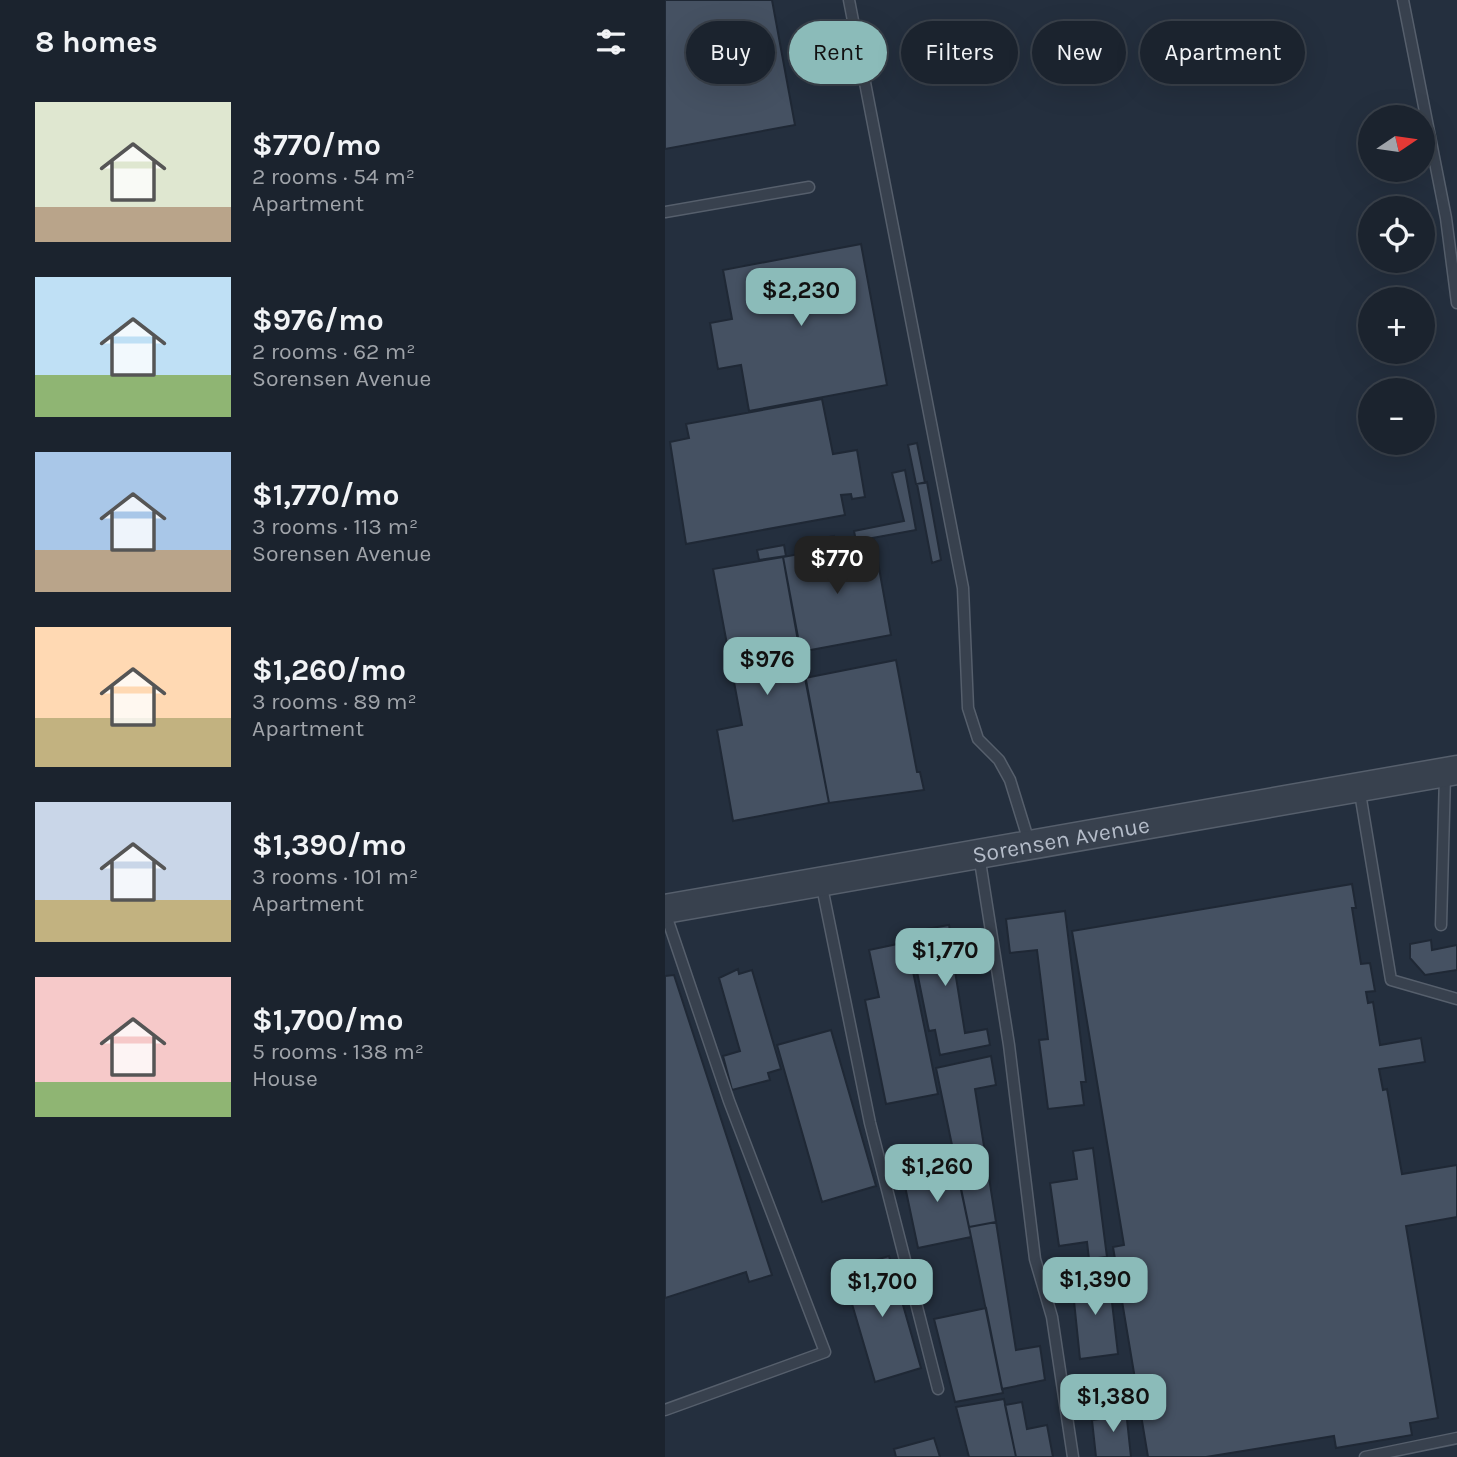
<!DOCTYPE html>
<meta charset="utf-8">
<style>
body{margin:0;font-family:Karla,sans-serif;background:#282f3a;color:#f1f3f6;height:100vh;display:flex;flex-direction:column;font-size:26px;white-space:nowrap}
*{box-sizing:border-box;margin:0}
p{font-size:23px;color:#a0a4aa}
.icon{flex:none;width:38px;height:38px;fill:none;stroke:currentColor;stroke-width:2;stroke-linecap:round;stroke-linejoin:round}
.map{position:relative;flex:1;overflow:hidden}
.details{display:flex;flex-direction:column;background:#1b232e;width:665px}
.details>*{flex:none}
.banner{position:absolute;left:21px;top:21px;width:665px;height:63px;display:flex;gap:14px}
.needle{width:46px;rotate:77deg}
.controls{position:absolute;left:693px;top:105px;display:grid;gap:14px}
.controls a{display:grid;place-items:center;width:77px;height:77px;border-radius:50%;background:#1b232e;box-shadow:0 7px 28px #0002,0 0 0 2px #39404a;font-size:35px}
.price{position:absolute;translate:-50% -60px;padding:0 16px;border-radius:14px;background:#8bbbb9;color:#111;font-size:23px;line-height:46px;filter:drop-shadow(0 2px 4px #0008)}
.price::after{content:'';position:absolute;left:50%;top:42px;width:21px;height:16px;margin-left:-10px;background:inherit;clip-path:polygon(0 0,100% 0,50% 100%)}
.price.active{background:#222;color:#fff}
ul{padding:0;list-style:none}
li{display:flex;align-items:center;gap:21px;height:175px;padding:0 35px}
li span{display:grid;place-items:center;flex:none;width:196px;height:140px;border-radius:0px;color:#555}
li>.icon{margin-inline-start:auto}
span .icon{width:84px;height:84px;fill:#fffc;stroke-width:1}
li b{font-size:30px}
h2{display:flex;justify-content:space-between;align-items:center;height:84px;padding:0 35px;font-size:30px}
.tag{padding:0 24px;border-radius:32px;background:#1b232e;box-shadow:0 7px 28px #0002,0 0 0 2px #39404a;font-size:24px;line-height:63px}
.tag.active{background:#8bbbb9;color:#111}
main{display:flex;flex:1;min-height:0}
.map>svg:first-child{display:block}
</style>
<main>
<section class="details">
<h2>8 homes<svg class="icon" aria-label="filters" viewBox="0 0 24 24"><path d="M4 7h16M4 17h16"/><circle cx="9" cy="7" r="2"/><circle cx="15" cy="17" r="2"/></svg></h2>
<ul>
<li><span style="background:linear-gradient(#dfe7d0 75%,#b9a48a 0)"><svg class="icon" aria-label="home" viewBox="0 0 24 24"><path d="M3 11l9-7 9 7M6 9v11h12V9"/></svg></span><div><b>$770/mo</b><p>2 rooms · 54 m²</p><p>Apartment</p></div></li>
<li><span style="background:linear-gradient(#bfe0f5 70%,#8fb573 0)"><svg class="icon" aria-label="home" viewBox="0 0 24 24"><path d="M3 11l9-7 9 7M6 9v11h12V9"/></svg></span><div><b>$976/mo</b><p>2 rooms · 62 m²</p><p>Sorensen Avenue</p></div></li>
<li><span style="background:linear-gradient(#a9c7e8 70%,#b9a48a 0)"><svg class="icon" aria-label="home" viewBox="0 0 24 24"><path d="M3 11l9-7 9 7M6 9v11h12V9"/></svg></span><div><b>$1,770/mo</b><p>3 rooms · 113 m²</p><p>Sorensen Avenue</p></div></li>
<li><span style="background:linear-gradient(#ffd9b3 65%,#c2b280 0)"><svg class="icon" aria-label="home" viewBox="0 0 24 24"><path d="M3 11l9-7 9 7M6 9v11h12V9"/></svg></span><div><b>$1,260/mo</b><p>3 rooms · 89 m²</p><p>Apartment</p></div></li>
<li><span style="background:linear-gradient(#c9d6e8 70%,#c2b280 0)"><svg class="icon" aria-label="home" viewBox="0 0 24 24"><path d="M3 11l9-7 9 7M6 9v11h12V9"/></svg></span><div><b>$1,390/mo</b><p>3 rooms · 101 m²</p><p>Apartment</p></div></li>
<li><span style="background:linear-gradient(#f6c9c9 75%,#8fb573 0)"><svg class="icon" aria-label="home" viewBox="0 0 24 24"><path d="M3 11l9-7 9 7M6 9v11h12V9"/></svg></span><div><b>$1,700/mo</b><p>5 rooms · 138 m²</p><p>House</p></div></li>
</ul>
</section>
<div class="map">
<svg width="792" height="1457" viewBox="0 0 792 1457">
<rect width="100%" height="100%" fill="#242f3e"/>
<path fill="#455162" stroke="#1f2835" stroke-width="2" d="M0 0H107L130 125 0 149Z
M196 244 222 385 84 411 76 365 53 369 45 323 67 319 58 270Z
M157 399 168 454 192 450 200 497 187 499 186 494 176 495 180 515 21 544 5 442 24 438 21 424Z
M252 443 260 483 251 484 243 445Z
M240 470 251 530 191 541 189 531 239 521 227 473Z
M262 482 276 560 267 563 252 484Z
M169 536 171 547 145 551 144 541Z
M209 540 226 635 135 652 118 557Z
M119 545 121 556 94 560 92 550Z
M118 557 164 803 68 821 52 730 77 725 48 569Z
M231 660 252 772H255L259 790 164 803 140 678Z
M687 884 691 908H687L696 964 705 963 710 991 701 992 703 1003 708 1002 715 1045 756 1038 760 1062 714 1069 718 1090 722 1089 737 1174 792 1165V1217L741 1226 773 1418 745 1423 747 1435 671 1448 669 1436 541 1457H483L448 1247 459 1245 407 931Z
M400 911 421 1082H416L419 1105 383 1109 374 1040 383 1039 372 950 345 953 341 919Z
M284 925 288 947 308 944 312 967 290 971 300 1033 322 1029 325 1045 275 1055 270 1030 264 1031 244 932Z
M766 940 767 950 792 945V970L760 975 745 958V944Z
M242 942 273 1094 221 1104 200 1000 214 997 204 950Z
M73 969 74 974 87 970 116 1069 103 1073 105 1080 67 1090 58 1056 75 1051 54 978Z
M9 975 107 1275 84 1282 81 1272 0 1298V976Z
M166 1030 211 1186 157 1202 112 1045Z
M326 1056 331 1085 310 1089 331 1222 304 1227 271 1068Z
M428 1148 442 1257 424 1259 422 1242 394 1246 385 1183 412 1179 408 1151Z
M290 1161 306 1237 253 1248 237 1172Z
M331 1222 351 1350 375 1346 380 1380 337 1389 304 1227Z
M224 1256 256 1368 210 1382 177 1270Z
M443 1268 453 1354 415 1359 409 1301 404 1302 403 1294 407 1293V1289L428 1286 426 1270Z
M321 1308 338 1393 290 1402 269 1319Z
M339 1399 351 1457H304L291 1407Z
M460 1401 466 1457H431L427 1420 451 1417 449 1403Z
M357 1402 362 1429 382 1425 388 1457H351L340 1405Z
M269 1438 275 1457H231L229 1449Z"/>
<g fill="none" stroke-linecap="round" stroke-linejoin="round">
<defs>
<path id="service" d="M184 0 298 588 303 708 313 739 334 760 345 780 365 845
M738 0 781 218 792 303
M0 212 144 187
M694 787 726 980 792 999
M314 855 344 1045 370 1259 387 1317 408 1457
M156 882 205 1123 273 1389
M0 912 64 1101 160 1352 0 1410
M776 925 780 775
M700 1457 792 1438"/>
<g id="tertiary">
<path id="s1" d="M0 909 792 770"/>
</g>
</defs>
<use href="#service" stroke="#565f6c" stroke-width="13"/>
<use href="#tertiary" stroke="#565f6c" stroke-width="31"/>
<use href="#service" stroke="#38414e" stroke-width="10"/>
<use href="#tertiary" stroke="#38414e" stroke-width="28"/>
</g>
<g text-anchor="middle" stroke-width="5" stroke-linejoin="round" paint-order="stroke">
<g font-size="23" fill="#b4bcc9" stroke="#1d2633">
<text dy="8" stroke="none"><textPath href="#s1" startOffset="402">Sorensen Avenue</textPath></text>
</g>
</g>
</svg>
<div class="controls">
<a><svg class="needle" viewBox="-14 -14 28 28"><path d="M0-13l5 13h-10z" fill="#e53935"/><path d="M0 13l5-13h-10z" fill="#a0a4aa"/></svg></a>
<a><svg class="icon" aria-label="locate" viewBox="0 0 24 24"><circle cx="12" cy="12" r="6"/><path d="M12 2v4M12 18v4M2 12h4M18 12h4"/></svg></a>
<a>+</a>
<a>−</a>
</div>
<b class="price" style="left:136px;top:328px">$2,230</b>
<b class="price active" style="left:172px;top:596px">$770</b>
<b class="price" style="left:102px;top:697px">$976</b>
<b class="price" style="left:280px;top:988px">$1,770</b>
<b class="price" style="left:272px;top:1204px">$1,260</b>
<b class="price" style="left:430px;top:1317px">$1,390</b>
<b class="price" style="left:217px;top:1319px">$1,700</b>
<b class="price" style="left:448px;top:1434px">$1,380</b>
<div class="banner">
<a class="tag">Buy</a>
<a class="tag active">Rent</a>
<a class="tag">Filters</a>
<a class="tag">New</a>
<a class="tag">Apartment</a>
</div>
</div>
</main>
